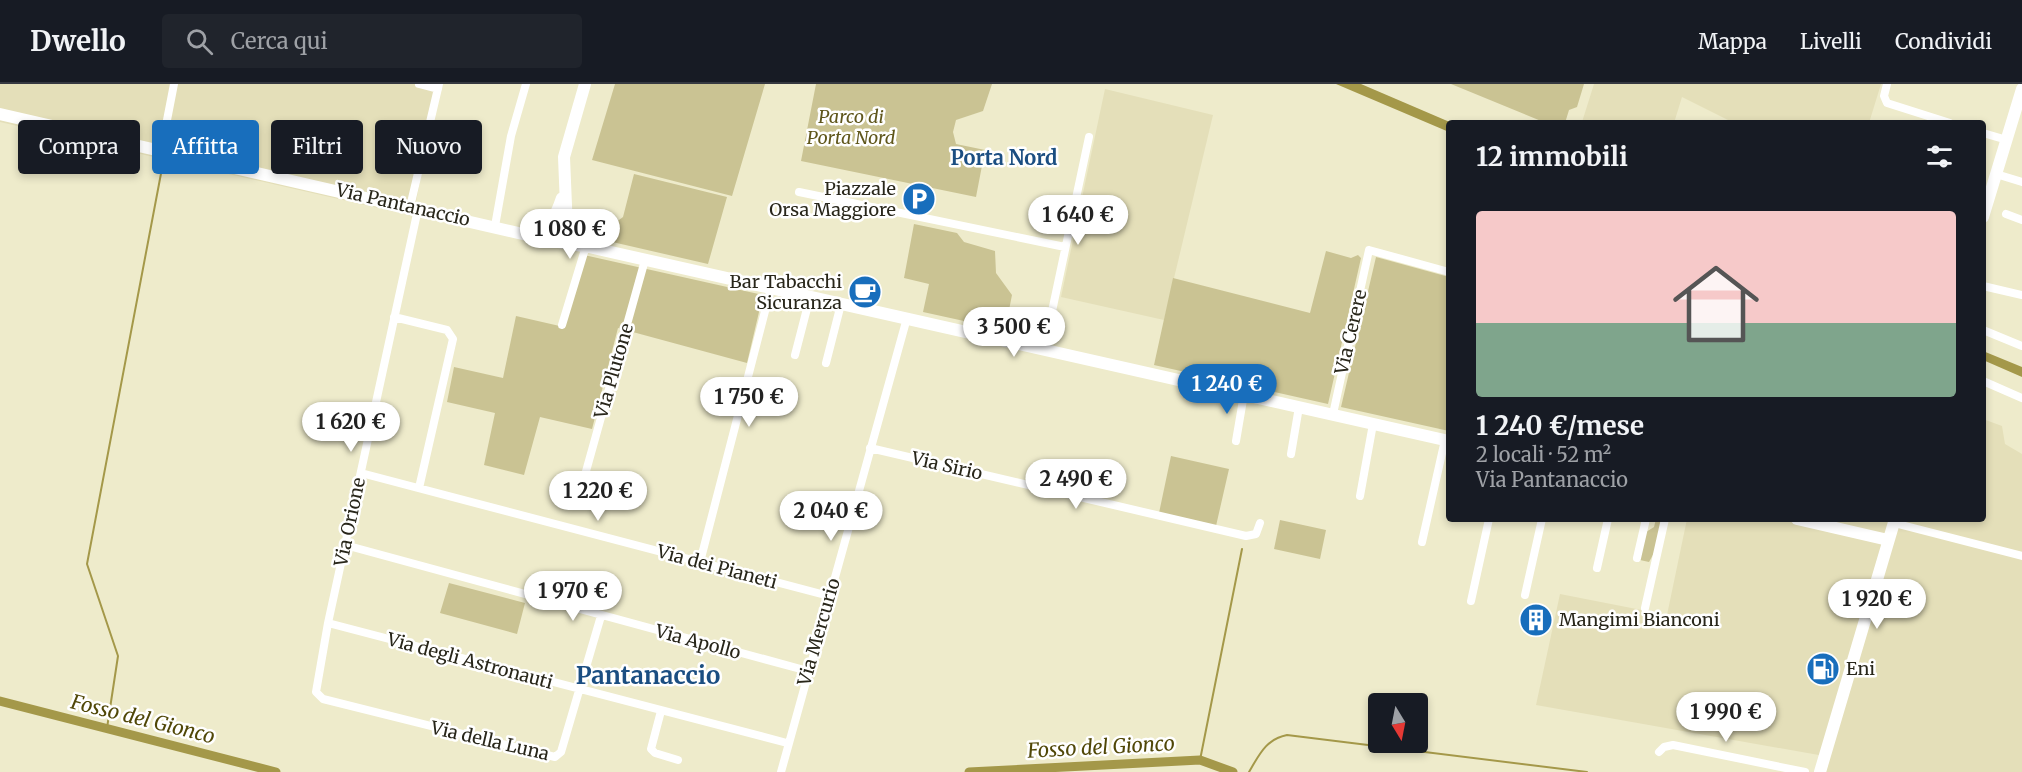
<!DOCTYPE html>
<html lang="it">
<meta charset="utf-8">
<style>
body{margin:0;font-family:Merriweather,serif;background:#20242c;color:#f1f3f6;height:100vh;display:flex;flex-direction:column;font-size:22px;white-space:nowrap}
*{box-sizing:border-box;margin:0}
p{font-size:20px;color:#9ea1a6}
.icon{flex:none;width:33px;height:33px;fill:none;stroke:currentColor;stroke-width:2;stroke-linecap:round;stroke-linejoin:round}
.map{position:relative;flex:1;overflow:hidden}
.drawer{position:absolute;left:1446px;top:36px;width:540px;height:402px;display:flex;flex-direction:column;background:#171b24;border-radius:6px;box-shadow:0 3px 9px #0003}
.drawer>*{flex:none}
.banner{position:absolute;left:18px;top:36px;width:570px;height:54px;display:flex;gap:12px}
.needle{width:39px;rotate:170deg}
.controls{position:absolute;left:1368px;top:609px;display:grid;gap:12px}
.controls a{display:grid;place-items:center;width:60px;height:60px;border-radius:6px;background:#171b24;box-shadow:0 3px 9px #0003;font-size:30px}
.price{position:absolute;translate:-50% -51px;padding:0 14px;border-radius:21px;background:#fff;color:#222;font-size:20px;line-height:39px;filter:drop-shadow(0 2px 3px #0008)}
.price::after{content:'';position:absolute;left:50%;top:36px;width:18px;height:14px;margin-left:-9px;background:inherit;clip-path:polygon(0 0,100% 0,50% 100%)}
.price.current{background:#186ebc;color:#fff}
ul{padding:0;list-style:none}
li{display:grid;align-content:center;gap:12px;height:318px;padding:0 30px}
li span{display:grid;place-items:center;height:186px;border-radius:6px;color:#555}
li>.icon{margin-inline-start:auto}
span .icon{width:108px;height:108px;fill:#fffc;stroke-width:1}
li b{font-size:26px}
h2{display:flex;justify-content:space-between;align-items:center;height:72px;padding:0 30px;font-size:26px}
.pill{padding:0 21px;border-radius:6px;background:#171b24;box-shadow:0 3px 9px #0003;font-size:21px;line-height:54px}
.pill.current{background:#186ebc;color:#fff}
header{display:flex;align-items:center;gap:36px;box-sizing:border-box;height:84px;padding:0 30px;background:#171b24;border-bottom:2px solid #363941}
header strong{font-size:28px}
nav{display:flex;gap:33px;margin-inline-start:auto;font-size:21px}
.search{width:420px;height:54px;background:#20242c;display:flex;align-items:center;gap:15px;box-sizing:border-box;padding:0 21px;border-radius:6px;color:#9ea1a6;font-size:22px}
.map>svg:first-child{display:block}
</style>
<header>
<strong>Dwello</strong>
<div class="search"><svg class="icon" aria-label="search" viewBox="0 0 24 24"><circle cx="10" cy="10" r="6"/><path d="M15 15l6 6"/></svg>Cerca qui</div>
<nav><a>Mappa</a><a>Livelli</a><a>Condividi</a></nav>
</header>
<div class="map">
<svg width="2022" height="688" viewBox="0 0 2022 688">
<rect width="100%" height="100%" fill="#eeebcb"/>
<path fill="#e4dfb9" d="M0 0H443L434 29 413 132 0 38Z
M1594 0H1881L1869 39H1734L1682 13 1674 39H1585L1582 38Z
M1105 5 1213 31 1164 236 1061 213Z
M1983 335 2002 342 2005 360 2022 370V688H1826L1830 673 1536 621 1560 510 1667 531 1687 435H1983Z"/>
<path fill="#cac393" d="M615 0H765L732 112 592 76Z
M816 0H992L983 27 956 36 953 48 956 60 985 66 976 113 801 77Z
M1451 0H1584L1577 23 1569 26 1565 39H1546Z
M634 90 727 113 708 180 595 154 623 133Z
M914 140 957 149 964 158 995 167 996 189 1012 211 1005 246 923 228 929 200 904 194Z
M1326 167 1351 174 1358 171 1361 174 1328 320 1154 281 1173 194 1310 229Z
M584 171 763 211 747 279 618 244 592 345 540 333 524 391 484 381 495 329 447 318 454 283 503 294 516 232 564 243Z
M1376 173 1449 193V347L1341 323Z
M1171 372 1229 385 1216 442 1159 429Z
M1656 435H1662L1654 469 1649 478 1640 476 1646 448 1654 443Z
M1280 436 1326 446 1320 475 1274 465Z
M449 499 525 519 517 550 440 529Z"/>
<path fill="#a49849" d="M1336 0H1361L1452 39H1449V48Z
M1983 267 2022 283V293L1983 276Z"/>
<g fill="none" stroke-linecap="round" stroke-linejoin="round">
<path stroke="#a49849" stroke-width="2" d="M107 644 118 572 87 480 163 79
M1200 676 1242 465
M1249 688C1259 671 1266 655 1287 651L1587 688"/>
<path stroke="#a49849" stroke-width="9" d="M0 617 276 688
M969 688 1200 676 1233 688"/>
<path stroke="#fff" stroke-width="8" d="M419 0 438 5
M1887 0 1884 12 1887 19 1950 39
M1983 49 2007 56
M161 67 174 0
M1996 90 2022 98
M799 108 1065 163
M410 123 439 0
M418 125 328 539 316 608 323 615 555 673 561 668 601 532
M2006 130 2022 136
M495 142 511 52 526 0
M1983 202 2022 211
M394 233 447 246 453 255 419 404
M562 241 586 162
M1983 246 2022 262
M1044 265 1089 53
M795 271 810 213
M826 279 841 220
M1983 297 2022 314
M1333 330 1369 166 1449 188
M1236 357 1244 310
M870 364 1246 452 1256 450 1260 439
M1291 370 1299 323
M361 389 829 512
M583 398 645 176
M1360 412 1373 340
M1894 439 2022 472
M1422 458 1445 356
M345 461 808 587
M1637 474 1646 435
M700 478 771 204
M1597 484 1608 435
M1525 511 1542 435
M1471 517 1489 435
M1645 524 1665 435
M328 539 787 659
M661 627 651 665 655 669 678 676
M1659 668 1664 663 1673 661 1805 688
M781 688 907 234"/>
<path stroke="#fff" stroke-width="12" d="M0 30 553 157 589 163 1449 357
M1983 133 2022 5
M527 149C550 145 555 135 562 114
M559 157 566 152 567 146 564 73 585 0
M1797 435 1888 456
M1820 688 1895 435"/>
</g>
<defs>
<symbol id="parking-disc" viewBox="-11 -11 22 22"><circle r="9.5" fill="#186ebc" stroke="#fff"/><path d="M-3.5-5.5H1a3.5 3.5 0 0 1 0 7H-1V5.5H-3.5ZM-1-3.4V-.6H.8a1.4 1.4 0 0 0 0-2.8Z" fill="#fff"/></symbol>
<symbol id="cafe-disc" viewBox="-11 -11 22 22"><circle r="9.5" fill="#186ebc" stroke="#fff"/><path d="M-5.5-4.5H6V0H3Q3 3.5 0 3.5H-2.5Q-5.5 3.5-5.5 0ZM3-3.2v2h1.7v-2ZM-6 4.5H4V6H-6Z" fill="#fff"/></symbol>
<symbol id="building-disc" viewBox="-11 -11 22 22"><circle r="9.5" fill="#186ebc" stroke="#fff"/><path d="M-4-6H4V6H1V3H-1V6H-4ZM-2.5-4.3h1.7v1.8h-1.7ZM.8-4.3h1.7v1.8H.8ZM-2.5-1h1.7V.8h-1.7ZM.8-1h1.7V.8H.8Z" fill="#fff"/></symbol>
<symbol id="fuel-disc" viewBox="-11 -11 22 22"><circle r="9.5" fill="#186ebc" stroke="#fff"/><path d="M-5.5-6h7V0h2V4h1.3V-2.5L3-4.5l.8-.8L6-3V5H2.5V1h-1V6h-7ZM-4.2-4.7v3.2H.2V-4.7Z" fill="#fff"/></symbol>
</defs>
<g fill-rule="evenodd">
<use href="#parking-disc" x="900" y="96" width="38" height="38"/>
<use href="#cafe-disc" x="846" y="189" width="38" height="38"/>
<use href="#building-disc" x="1517" y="517" width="38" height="38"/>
<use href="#fuel-disc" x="1804" y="566" width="38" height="38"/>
</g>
<g text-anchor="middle" stroke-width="5" stroke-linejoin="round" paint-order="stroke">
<g font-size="18" font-style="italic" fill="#5f561b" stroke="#fff">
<text x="851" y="39">Parco di<tspan x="851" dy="21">Porta Nord</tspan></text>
</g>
<g font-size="18" fill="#28261a" stroke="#fff" text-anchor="end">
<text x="896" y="111">Piazzale<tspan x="896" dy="21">Orsa Maggiore</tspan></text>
<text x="842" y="204">Bar Tabacchi<tspan x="842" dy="21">Sicuranza</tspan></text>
<text x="1559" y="542" text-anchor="start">Mangimi Bianconi</text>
<text x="1846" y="591" text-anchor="start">Eni</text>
</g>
<g font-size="18" fill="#28261a" stroke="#fff">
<text transform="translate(403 121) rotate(13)" y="6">Via Pantanaccio</text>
<text transform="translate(1351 248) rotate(-77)" y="6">Via Cerere</text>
<text transform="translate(614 287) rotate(-74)" y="6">Via Plutone</text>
<text transform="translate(947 382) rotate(13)" y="6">Via Sirio</text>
<text transform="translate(350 438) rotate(-78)" y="6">Via Orione</text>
<text transform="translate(717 483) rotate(15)" y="6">Via dei Pianeti</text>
<text transform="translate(819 548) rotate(-74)" y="6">Via Mercurio</text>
<text transform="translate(698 558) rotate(15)" y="6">Via Apollo</text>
<text transform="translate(470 577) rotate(15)" y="6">Via degli Astronauti</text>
<text transform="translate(490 657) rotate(13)" y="6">Via della Luna</text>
</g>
<g font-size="20" font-weight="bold" fill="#1b4e81" stroke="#fff">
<text x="1004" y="81">Porta Nord</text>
</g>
<g font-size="20" font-style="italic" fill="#504707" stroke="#fff">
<text transform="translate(143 635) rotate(14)" y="7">Fosso del Gionco</text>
<text transform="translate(1101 663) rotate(-3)" y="7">Fosso del Gionco</text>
</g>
<g font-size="24" font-weight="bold" fill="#1b4e81" stroke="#fff">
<text x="648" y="600">Pantanaccio</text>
</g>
</g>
</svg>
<div class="controls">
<a><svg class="needle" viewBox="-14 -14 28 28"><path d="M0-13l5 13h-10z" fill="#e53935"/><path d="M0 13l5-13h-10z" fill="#9ea1a6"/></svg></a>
</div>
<b class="price" style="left:1078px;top:162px">1 640 €</b>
<b class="price" style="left:570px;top:176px">1 080 €</b>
<b class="price" style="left:1014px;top:274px">3 500 €</b>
<b class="price current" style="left:1227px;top:331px">1 240 €</b>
<b class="price" style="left:749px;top:344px">1 750 €</b>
<b class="price" style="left:351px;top:369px">1 620 €</b>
<b class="price" style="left:1076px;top:426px">2 490 €</b>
<b class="price" style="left:598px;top:438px">1 220 €</b>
<b class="price" style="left:831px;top:458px">2 040 €</b>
<b class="price" style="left:573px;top:538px">1 970 €</b>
<b class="price" style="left:1877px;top:546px">1 920 €</b>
<b class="price" style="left:1726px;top:659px">1 990 €</b>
<div class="banner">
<a class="pill">Compra</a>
<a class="pill current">Affitta</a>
<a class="pill">Filtri</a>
<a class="pill">Nuovo</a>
</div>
<section class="drawer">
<h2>12 immobili<svg class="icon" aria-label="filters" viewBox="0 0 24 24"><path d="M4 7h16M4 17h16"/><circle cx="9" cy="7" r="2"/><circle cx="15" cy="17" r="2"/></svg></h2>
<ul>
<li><span style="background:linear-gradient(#f6c9c9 60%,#7fa58c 0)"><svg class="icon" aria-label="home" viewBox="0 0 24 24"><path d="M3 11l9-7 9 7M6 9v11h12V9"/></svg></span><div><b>1 240 €/mese</b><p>2 locali · 52 m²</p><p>Via Pantanaccio</p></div></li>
</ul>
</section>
</div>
